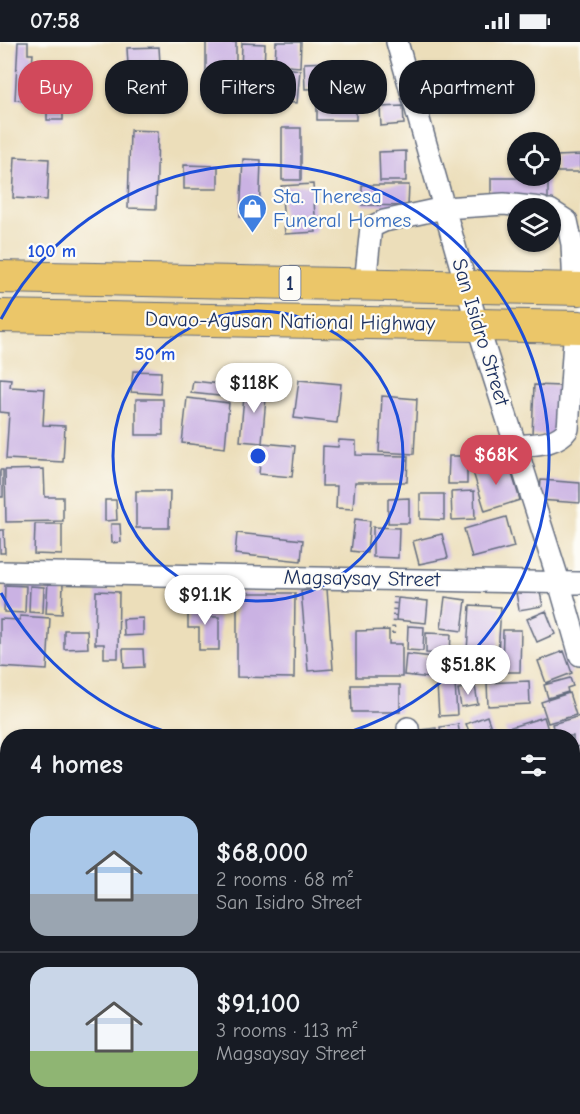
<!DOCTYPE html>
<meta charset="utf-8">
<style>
body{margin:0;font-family:"Comic Neue",sans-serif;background:#20242c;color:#f1f3f6;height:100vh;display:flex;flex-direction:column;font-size:22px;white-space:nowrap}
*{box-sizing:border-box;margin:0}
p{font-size:20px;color:#9ea1a6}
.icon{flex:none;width:33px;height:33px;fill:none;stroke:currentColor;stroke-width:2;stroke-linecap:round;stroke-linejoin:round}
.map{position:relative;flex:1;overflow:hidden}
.panel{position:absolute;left:0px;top:687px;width:580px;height:386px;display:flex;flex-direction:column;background:#171b24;border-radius:24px 24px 0 0;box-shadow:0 2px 4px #0004}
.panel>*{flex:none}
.hud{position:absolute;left:18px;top:18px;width:544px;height:54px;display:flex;gap:12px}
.buttons{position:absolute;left:507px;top:90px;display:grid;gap:12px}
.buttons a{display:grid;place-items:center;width:54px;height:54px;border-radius:50%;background:#171b24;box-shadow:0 2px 4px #0004;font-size:30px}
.price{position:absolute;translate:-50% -51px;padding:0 14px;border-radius:21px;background:#fff;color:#222;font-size:20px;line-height:39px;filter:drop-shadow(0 2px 3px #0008)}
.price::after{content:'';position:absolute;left:50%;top:36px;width:18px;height:14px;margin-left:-9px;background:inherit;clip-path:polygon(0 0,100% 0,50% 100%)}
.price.current{background:#d1495b;color:#fff}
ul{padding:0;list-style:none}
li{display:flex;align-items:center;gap:18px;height:150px;padding:0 30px}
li+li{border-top:2px solid #363941}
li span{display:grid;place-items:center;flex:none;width:168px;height:120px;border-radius:18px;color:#555}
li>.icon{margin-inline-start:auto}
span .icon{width:72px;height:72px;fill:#fffc;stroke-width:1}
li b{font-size:26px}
h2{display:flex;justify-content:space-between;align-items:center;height:72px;padding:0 30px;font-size:26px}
.tag{padding:0 21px;border-radius:24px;background:#171b24;box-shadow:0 2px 4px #0004;font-size:21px;line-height:54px}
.tag.current{background:#d1495b;color:#fff}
.status{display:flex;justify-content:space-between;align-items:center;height:42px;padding:0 30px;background:#171b24;direction:ltr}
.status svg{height:16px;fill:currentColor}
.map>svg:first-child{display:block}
</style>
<div class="status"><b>07:58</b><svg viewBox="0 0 49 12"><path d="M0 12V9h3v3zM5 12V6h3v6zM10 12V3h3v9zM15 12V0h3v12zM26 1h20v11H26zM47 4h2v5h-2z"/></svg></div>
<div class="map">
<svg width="580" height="1072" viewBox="0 0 580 1072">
<rect width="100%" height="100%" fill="#fdfcf7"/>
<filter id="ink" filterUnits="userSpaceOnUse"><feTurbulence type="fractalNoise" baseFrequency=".0167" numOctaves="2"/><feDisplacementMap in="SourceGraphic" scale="12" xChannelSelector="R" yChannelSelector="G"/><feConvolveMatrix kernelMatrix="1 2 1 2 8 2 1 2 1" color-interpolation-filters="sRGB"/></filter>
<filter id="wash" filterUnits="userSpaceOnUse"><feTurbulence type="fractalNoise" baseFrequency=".008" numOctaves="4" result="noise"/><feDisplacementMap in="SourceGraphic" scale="24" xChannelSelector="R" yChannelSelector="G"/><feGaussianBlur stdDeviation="1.35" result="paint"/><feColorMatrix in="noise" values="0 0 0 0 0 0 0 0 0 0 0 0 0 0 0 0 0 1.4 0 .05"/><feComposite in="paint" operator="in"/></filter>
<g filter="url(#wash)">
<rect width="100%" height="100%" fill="#ecdeba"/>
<g id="blocks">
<path fill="#cab2e3" d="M18 0H28V12H33L31 37 40 38 39 60 15 58Z
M206 0H236V44H206Z
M276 0H301L300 25 275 23Z
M242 1 265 2 263 58H240Z
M159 5 161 38 129 40 127 6Z
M330 20 331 46 305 47 304 21Z
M284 26 300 28 297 61 281 60Z
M47 45H63V78H47Z
M317 49H356V78H317Z
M403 64 404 82 381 84 380 65Z
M282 86H301V138H282Z
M130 88 158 89 156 167 128 166Z
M406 109V139H380L379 110Z
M580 113V130H557L556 114Z
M15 115 49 117 47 158 13 156Z
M243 117 261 118 259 177 240 175Z
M184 123 218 124V147H184Z
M491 136H548V157L491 156Z
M313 142 316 190 285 192 281 144Z
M362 143H409L408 164 362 163Z
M133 329 161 330 160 352 131 350Z
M0 336 11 337 10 345 45 347 43 383 65 384 63 420 6 417 9 371 0 370Z
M299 338 341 342 337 381 294 376Z
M193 339 229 343 228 355 191 351Z
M245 343 267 345 262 401 240 399Z
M534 343 561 344 559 394 532 393Z
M382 354 417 357 414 412 379 410Z
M187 356 229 361 225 406 182 401Z
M136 357H163V393H136Z
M339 398 356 399V413L408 414 407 440H355L353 467 336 466 337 444H322L323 404 338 405Z
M262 401 295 404 292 435 259 432Z
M449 414H467V442H448Z
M508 419 520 458 485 469 473 430Z
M44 427 45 455H63V479L6 480 5 428Z
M0 428H3V455H0Z
M541 438 580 441V461L539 458Z
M136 449H170L169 486H136Z
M474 449 475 477 452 478 451 450Z
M420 452H444V478L420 477Z
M409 456V481H388V457Z
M105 458H116L117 478 105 479Z
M506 475 514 505 472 516 464 487Z
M355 477 370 479 367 511 351 509Z
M35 482H62V513L34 512Z
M111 482H120L121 500 112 501Z
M373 485 399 486 398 516 373 515Z
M0 488H4L5 511H0Z
M237 491 303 498 301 519 235 512Z
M442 492 448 516 419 522 413 499Z
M48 539 63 541 62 572 46 571Z
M5 543 26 544 25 571 4 570Z
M30 544 44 545 43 571 29 570Z
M539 546 543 564 519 568 516 550Z
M327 547 333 627 308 629 301 549Z
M96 549 119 550 118 616H104V602H95Z
M237 551H295L294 636 237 635Z
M445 555 466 558 462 589 441 586Z
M398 556 428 559 426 581 396 578Z
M188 562H211V575H219V608H199V586H188Z
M470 563 501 565 498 612 467 609Z
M546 569 555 592 537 600 527 577Z
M20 574 50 576 47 628 0 625V577L20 578Z
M143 576V593L124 594 123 577Z
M408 584 424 585 423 609 407 608Z
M64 588H87L88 606 64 607Z
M389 588V602H402V635H356V589Z
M503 588H521L520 630H502Z
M426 591 451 592 450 612 426 611Z
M123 607H143L144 625 124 626Z
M564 609 572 631 546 641 538 619Z
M406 612 433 615 431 636 404 633Z
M482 617 483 636 461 637V618Z
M454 625 457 673 439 674 436 627Z
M570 636 573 644 567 646 568 650 548 656 544 643Z
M529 639 530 662 488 664 487 641Z
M351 643H400V670H352Z
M475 644 478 662 461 665 458 647Z
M569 651 576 673 548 681 541 660Z
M487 674 494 694H471L466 682Z
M580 674V704L573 706V694H555L552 682Z
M544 675 550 694H508L505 687Z
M458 682 460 694H441L440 685Z
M436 686 437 694H412V689Z
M395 691V694H357V692Z
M580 760V807L573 809V762Z
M580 887V959L576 960 573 946V889Z
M573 977H580V1015H573Z
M573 1035 580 1036V1072H552V1065H573Z
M372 1065H408V1072H372Z"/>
</g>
</g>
<g filter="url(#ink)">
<use href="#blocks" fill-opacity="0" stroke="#646c7e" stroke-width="1.5"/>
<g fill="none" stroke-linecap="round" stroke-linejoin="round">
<defs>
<path id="minor" d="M397 0 477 282 559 540 580 613
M550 168 567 179 572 202 574 246
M365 242 371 185 384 179 444 166 504 162 541 166
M516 404C534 402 557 403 568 387L575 284
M0 530 580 541
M408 686 409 694
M573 962H580"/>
<path id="highway" d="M0 235 580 247
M0 274 580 285"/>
</defs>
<use href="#minor" stroke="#646c7e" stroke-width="24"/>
<use href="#highway" stroke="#646c7e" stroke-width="34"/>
<path stroke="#646c7e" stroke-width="4" stroke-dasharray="1.5 4.5" stroke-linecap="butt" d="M393 592 395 555"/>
<use href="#minor" stroke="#fff" stroke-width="21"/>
<use href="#highway" stroke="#ebc669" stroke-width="32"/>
</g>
</g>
<g fill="none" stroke="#1d4ed8" stroke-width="3">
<circle cx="258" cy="414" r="145"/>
<path d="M180 694A291 291 0 0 1 1 551M1 277A291 291 0 1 1 336 694"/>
</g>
<defs>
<symbol id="shop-pin" viewBox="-11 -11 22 30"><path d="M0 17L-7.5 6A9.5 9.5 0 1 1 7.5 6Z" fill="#3f7fe0" stroke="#fdfcf7"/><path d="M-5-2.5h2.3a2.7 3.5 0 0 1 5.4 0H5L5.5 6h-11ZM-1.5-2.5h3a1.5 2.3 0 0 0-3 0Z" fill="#fff"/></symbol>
</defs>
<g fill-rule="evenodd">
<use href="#shop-pin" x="236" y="150" width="33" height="45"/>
</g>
<g text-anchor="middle" stroke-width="4.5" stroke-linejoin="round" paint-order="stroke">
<rect fill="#fdfcf7" stroke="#5f6c8c" stroke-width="1.5" x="279.5" y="224" width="21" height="34" rx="4.5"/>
<g font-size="20" font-weight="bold" fill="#1b2f5e">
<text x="290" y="248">1</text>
</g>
<g font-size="21" fill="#366cbe" stroke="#fdfcf7" text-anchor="start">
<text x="273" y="161">Sta. Theresa<tspan x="273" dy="24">Funeral Homes</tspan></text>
</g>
<g font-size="21" fill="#1b2f5e" stroke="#fdfcf7">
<text transform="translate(290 279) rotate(1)" y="7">Davao-Agusan National Highway</text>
<text transform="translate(481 290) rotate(73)" y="7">San Isidro Street</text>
<text transform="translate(362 536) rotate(1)" y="7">Magsaysay Street</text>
</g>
</g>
<circle cx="258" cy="414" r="9" fill="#1d4ed8" stroke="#fdfcf7" stroke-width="3"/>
<g font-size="18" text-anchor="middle" font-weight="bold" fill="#1d4ed8" stroke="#fdfcf7" stroke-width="4.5" stroke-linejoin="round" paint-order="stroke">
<text x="52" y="215">100 m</text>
<text x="155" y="318">50 m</text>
</g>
</svg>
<div class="buttons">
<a><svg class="icon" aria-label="locate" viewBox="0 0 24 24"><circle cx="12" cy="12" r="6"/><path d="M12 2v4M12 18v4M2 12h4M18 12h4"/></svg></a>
<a><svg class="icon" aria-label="layers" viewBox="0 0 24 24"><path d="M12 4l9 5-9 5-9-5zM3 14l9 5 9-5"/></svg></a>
</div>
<b class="price" style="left:254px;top:372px">$118K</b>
<b class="price current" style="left:496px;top:444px">$68K</b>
<b class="price" style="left:205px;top:584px">$91.1K</b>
<b class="price" style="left:468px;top:654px">$51.8K</b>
<div class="hud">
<a class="tag current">Buy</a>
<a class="tag">Rent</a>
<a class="tag">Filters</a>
<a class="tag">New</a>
<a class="tag">Apartment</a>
</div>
<section class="panel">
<h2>4 homes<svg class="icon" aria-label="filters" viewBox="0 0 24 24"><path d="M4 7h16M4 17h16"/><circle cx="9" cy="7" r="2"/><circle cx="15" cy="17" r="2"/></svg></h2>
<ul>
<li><span style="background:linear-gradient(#a9c7e8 65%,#9aa5b1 0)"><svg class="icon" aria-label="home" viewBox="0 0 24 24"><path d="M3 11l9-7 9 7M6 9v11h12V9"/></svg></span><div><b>$68,000</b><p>2 rooms · 68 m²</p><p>San Isidro Street</p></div></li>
<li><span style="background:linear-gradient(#c9d6e8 70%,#8fb573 0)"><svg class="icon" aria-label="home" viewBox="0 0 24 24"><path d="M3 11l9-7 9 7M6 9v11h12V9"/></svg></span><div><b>$91,100</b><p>3 rooms · 113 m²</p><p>Magsaysay Street</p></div></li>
</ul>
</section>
</div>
